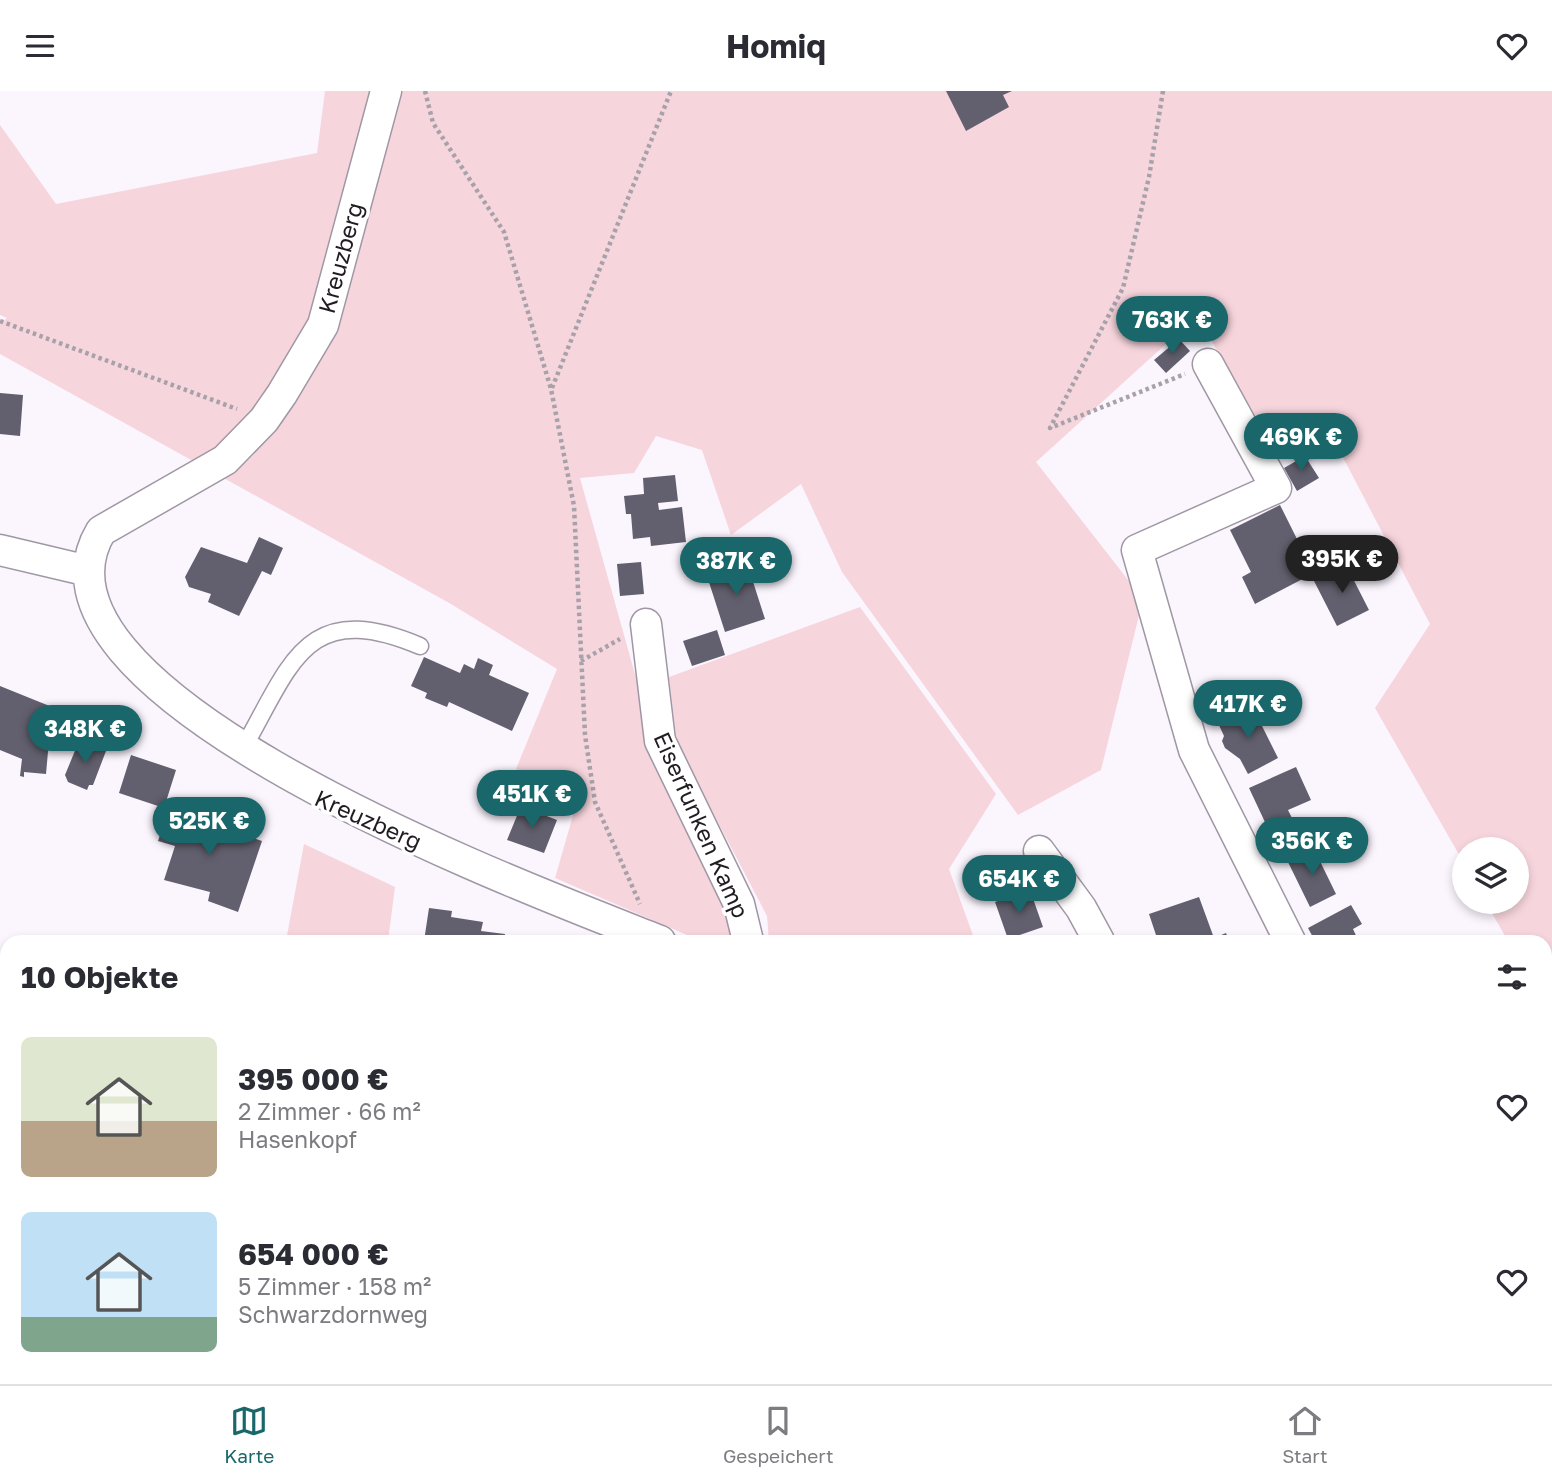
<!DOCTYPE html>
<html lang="de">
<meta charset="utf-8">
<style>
body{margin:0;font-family:"Golos Text",sans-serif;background:#f2f2f3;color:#2b2b33;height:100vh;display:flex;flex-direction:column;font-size:26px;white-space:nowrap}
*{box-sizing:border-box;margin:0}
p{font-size:23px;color:#7c7c81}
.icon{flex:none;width:38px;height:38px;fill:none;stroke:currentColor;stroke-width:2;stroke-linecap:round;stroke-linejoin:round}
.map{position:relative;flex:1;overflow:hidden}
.details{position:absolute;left:0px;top:844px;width:1552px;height:450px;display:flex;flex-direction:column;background:#fff;border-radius:21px 21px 0 0;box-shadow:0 4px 10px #0003}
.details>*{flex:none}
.buttons{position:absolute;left:1452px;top:746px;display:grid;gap:14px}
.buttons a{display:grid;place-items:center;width:77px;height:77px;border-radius:50%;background:#fff;box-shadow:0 4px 10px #0003;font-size:35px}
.price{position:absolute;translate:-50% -60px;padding:0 16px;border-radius:24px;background:#19676a;color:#fff;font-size:23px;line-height:46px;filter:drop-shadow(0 2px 4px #0008)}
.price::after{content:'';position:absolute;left:50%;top:42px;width:21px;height:16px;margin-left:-10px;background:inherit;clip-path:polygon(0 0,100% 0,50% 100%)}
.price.current{background:#222;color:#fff}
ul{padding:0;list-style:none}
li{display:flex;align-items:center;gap:21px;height:175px;padding:0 21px}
li span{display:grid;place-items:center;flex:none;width:196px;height:140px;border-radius:10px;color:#555}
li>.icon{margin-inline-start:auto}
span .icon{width:84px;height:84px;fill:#fffc;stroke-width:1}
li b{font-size:30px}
h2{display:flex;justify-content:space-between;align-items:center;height:84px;padding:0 21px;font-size:30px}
header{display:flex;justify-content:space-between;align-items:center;height:91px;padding:0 21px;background:#fff;font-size:32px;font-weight:700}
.dock{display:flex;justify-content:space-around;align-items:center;height:98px;border-top:2px solid #e1e1e2;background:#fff;font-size:19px;color:#7c7c81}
.dock a{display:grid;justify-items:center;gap:4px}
.dock .current{color:#19676a}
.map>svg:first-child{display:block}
</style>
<header><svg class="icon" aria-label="menu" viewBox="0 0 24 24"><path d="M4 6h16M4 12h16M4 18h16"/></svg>Homiq<svg class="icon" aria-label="heart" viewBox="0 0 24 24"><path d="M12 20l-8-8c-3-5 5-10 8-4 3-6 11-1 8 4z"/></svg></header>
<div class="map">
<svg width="1552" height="1293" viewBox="0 0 1552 1293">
<rect width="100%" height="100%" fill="#fbf5fe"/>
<path fill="#f7d5dd" d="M325 0H1552V928L1545 916V850H1508L1485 810H1517V758H1465V774L1375 617 1430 533 1337 355 1262 336 1205 239 1177 243 1036 371 1143 508 1101 679 1018 724 842 481 801 393 731 444 702 359 656 345 634 382 580 387 638 594 647 656 737 827 734 849 701 850 555 787 578 707 516 678 557 578 451 513 0 263V233L7 227 0 224V34L56 113 317 62Z
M860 516 996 703 949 778 975 850H769L767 825 677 653 669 586Z
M304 753 395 796 388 850H286Z
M1313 1286H1523L1526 1293H1318Z"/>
<path fill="#62606e" d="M946 0H1012L1003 4 1009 16 966 40Z
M1179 248 1190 260 1166 282 1154 269Z
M0 302 23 304 20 345 0 343Z
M1305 365 1319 387 1297 400 1284 377Z
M675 384 678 410 658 412 659 419 682 416 686 451 651 455 650 446 633 448 631 423H626L624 405 644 403 643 387Z
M1280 414 1314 482 1255 513 1242 486 1251 481 1230 439Z
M259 446 283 457 271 484 262 480 239 525 208 511 211 503 189 496 185 486 201 456 247 472Z
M641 471 644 503 620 505 617 473Z
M747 472 765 528 725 541 707 485Z
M1346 474 1369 519 1337 535 1314 490Z
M717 539 725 564 692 575 683 550Z
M424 566 460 582 464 573 474 578 478 567 493 574 489 584 529 602 512 640 449 611 447 616 425 607 427 602 411 595Z
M0 595 52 616 46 683 24 681V686L20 685 22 668 0 659Z
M1252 615 1278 667 1248 683 1240 668 1225 657 1222 650 1224 645 1218 632Z
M79 650 106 660 93 694H89L87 699 68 691 65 684Z
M131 664 176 679 164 717 119 702Z
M1296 676 1311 709 1288 719 1295 733 1271 744 1249 697Z
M521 715 557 729 544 762 507 749Z
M169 717 209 726 208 732 262 750 238 821 208 810 210 801 164 789 175 755 158 750Z
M1313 756 1336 803 1310 816 1287 769Z
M1030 799 1043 836 1008 848 995 811Z
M1199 806 1214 847 1226 842 1229 850H1158L1149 823Z
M1351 814 1362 833 1353 838 1358 849 1362 846 1365 850H1315L1308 837Z
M429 817 452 820 451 826 483 831 481 840 505 843 504 850H424Z
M610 1286H642L644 1293H603L602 1289Z
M663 1286H695L697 1293H654L653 1288Z
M753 1286H805L806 1292 754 1293Z
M1193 1286H1232L1222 1293H1197Z"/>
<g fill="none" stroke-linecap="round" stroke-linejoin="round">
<defs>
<path id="lane" d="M241 661C291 575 304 506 420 555"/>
<path id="street" d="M386 0 323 234 282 303 264 329 225 369 101 440C0 607 559 809 660 850
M1208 273 1276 397 1137 459 1194 659 1290 850
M0 459 80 478
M646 533 660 650 739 813 748 850
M1039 760 1081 817 1099 850
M0 921 7 926
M0 1177 7 1176
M1545 1193 1552 1194
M437 1286 439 1293
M1290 1286 1294 1293
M497 1293 548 1286"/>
</defs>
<use href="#lane" stroke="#a097a5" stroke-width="19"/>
<use href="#street" stroke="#a097a5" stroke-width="33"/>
<path stroke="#a7a2a9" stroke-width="4.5" stroke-dasharray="3.5 3.5" stroke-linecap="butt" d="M425 0 433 32 504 141 551 298 574 415 585 644 595 711 640 813
M1163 0 1149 86 1123 197 1050 337 1185 283
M0 230 237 318
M552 297 671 0
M581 570 620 548"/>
<use href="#lane" stroke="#fff" stroke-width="16"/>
<use href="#street" stroke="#fff" stroke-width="30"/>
</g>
<g text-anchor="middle" stroke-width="7" stroke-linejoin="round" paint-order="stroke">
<g font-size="23" fill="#201c21" stroke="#fff">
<text transform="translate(341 167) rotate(-75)" y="8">Kreuzberg</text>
<text transform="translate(368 729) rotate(24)" y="8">Kreuzberg</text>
<text transform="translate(701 734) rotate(66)" y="8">Eiserfunken Kamp</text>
</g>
</g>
</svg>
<div class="buttons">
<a><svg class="icon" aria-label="layers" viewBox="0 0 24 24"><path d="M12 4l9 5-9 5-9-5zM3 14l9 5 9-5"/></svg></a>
</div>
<b class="price" style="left:1172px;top:265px">763K €</b>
<b class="price" style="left:1301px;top:382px">469K €</b>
<b class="price current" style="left:1342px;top:504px">395K €</b>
<b class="price" style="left:736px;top:506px">387K €</b>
<b class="price" style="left:1248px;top:649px">417K €</b>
<b class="price" style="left:85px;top:674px">348K €</b>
<b class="price" style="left:532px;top:739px">451K €</b>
<b class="price" style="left:209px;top:766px">525K €</b>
<b class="price" style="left:1312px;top:786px">356K €</b>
<b class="price" style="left:1019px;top:824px">654K €</b>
<section class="details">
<h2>10 Objekte<svg class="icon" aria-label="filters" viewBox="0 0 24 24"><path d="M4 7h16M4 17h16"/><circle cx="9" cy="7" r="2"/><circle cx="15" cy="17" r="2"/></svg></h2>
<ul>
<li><span style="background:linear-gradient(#dfe7d0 60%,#b9a48a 0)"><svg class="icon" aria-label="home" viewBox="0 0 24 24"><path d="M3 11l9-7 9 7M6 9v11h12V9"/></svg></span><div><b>395 000 €</b><p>2 Zimmer · 66 m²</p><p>Hasenkopf</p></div><svg class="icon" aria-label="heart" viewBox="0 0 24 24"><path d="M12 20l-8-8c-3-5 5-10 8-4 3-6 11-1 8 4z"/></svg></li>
<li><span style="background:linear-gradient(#bfe0f5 75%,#7fa58c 0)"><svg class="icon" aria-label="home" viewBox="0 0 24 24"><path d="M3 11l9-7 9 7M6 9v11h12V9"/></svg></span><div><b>654 000 €</b><p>5 Zimmer · 158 m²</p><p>Schwarzdornweg</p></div><svg class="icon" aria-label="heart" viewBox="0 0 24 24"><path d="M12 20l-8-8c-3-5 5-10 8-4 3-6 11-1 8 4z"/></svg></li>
</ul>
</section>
</div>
<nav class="dock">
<a class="current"><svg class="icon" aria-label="map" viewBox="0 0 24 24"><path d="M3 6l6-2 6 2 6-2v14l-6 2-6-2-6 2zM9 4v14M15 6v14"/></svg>Karte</a>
<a><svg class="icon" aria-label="saved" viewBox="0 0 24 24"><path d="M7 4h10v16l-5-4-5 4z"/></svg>Gespeichert</a>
<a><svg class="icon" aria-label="home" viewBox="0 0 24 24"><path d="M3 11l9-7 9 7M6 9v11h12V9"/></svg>Start</a>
</nav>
